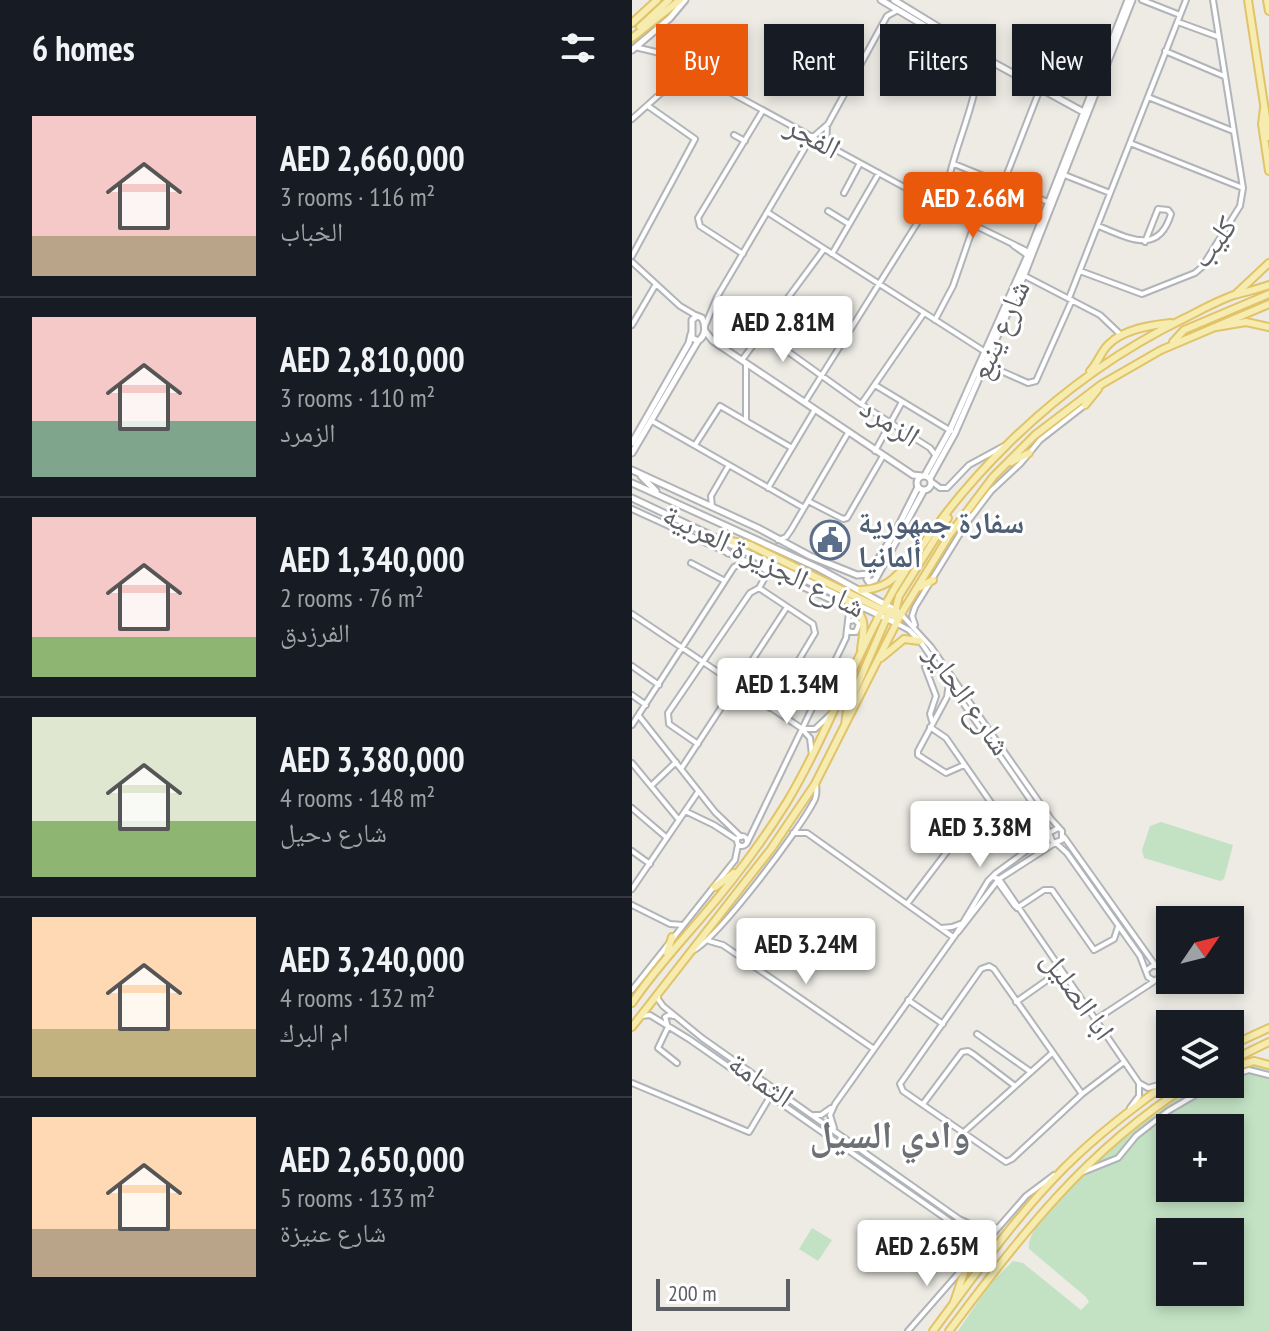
<!DOCTYPE html>
<meta charset="utf-8">
<style>
body{margin:0;font-family:"PT Sans Narrow","Noto Naskh Arabic",sans-serif;background:#20242c;color:#f1f3f6;height:100vh;display:flex;flex-direction:column;font-size:30px;white-space:nowrap}
*{box-sizing:border-box;margin:0}
p{font-size:26px;color:#9ea1a6}
.icon{flex:none;width:44px;height:44px;fill:none;stroke:currentColor;stroke-width:2;stroke-linecap:round;stroke-linejoin:round}
.map{position:relative;flex:1;overflow:hidden}
.drawer{display:flex;flex-direction:column;background:#171b24;width:632px}
.drawer>*{flex:none}
.top-card{position:absolute;left:24px;top:24px;width:492px;height:72px;display:flex;gap:16px}
.needle{width:52px;rotate:55deg}
.buttons{position:absolute;left:524px;top:906px;display:grid;gap:16px}
.buttons a{display:grid;place-items:center;width:88px;height:88px;border-radius:0px;background:#171b24;box-shadow:0 4px 12px #0003;font-size:40px}
.scale{position:absolute;left:24px;bottom:20px;width:134px;box-sizing:border-box;padding-left:8px;border:4px solid #5c5f63;border-top:0;font-size:22px;line-height:28px;white-space:nowrap;color:#5c5f63;-webkit-text-stroke:6px #fff;paint-order:stroke}
.price{position:absolute;translate:-50% -68px;padding:0 18px;border-radius:8px;background:#fff;color:#222;font-size:26px;line-height:52px;filter:drop-shadow(0 2px 4px #0008)}
.price::after{content:'';position:absolute;left:50%;top:48px;width:24px;height:18px;margin-left:-12px;background:inherit;clip-path:polygon(0 0,100% 0,50% 100%)}
.price.on{background:#ea580c;color:#fff}
ul{padding:0;list-style:none}
li{display:flex;align-items:center;gap:24px;height:200px;padding:0 32px}
li+li{border-top:2px solid #363941}
li span{display:grid;place-items:center;flex:none;width:224px;height:160px;border-radius:0px;color:#555}
li>.icon{margin-inline-start:auto}
span .icon{width:96px;height:96px;fill:#fffc;stroke-width:1}
li b{font-size:34px}
h2{display:flex;justify-content:space-between;align-items:center;height:96px;padding:0 32px;font-size:34px}
.pill{padding:0 28px;border-radius:0px;background:#171b24;box-shadow:0 4px 12px #0003;font-size:28px;line-height:72px}
.pill.on{background:#ea580c;color:#fff}
main{display:flex;flex:1;min-height:0}
.map>svg:first-child{display:block}
</style>
<main>
<section class="drawer">
<h2>6 homes<svg class="icon" aria-label="filters" viewBox="0 0 24 24"><path d="M4 7h16M4 17h16"/><circle cx="9" cy="7" r="2"/><circle cx="15" cy="17" r="2"/></svg></h2>
<ul>
<li><span style="background:linear-gradient(#f6c9c9 75%,#b9a48a 0)"><svg class="icon" aria-label="home" viewBox="0 0 24 24"><path d="M3 11l9-7 9 7M6 9v11h12V9"/></svg></span><div><b>AED 2,660,000</b><p>3 rooms · 116 m²</p><p>الخباب</p></div></li>
<li><span style="background:linear-gradient(#f6c9c9 65%,#7fa58c 0)"><svg class="icon" aria-label="home" viewBox="0 0 24 24"><path d="M3 11l9-7 9 7M6 9v11h12V9"/></svg></span><div><b>AED 2,810,000</b><p>3 rooms · 110 m²</p><p>الزمرد</p></div></li>
<li><span style="background:linear-gradient(#f6c9c9 75%,#8fb573 0)"><svg class="icon" aria-label="home" viewBox="0 0 24 24"><path d="M3 11l9-7 9 7M6 9v11h12V9"/></svg></span><div><b>AED 1,340,000</b><p>2 rooms · 76 m²</p><p>الفرزدق</p></div></li>
<li><span style="background:linear-gradient(#dfe7d0 65%,#8fb573 0)"><svg class="icon" aria-label="home" viewBox="0 0 24 24"><path d="M3 11l9-7 9 7M6 9v11h12V9"/></svg></span><div><b>AED 3,380,000</b><p>4 rooms · 148 m²</p><p>شارع دحيل</p></div></li>
<li><span style="background:linear-gradient(#ffd9b3 70%,#c2b280 0)"><svg class="icon" aria-label="home" viewBox="0 0 24 24"><path d="M3 11l9-7 9 7M6 9v11h12V9"/></svg></span><div><b>AED 3,240,000</b><p>4 rooms · 132 m²</p><p>ام البرك</p></div></li>
<li><span style="background:linear-gradient(#ffd9b3 70%,#b9a48a 0)"><svg class="icon" aria-label="home" viewBox="0 0 24 24"><path d="M3 11l9-7 9 7M6 9v11h12V9"/></svg></span><div><b>AED 2,650,000</b><p>5 rooms · 133 m²</p><p>شارع عنيزة</p></div></li>
</ul>
</section>
<div class="map">
<svg width="637" height="1331" viewBox="0 0 637 1331">
<rect width="100%" height="100%" fill="#edebe4"/>
<path fill="#c3e2c4" fill-rule="evenodd" d="M529 822 601 845 592 879 588 881 512 858 510 850 518 826Z
M625 1063 637 1067V1331H326L358 1284 381 1261 391 1263 449 1310 457 1302 454 1297 397 1249C392 1212 532 1100 567 1086 576 1082 589 1084 598 1084V1070ZM538 1128H598V1188H538ZM538 1232H598V1292H538Z
M180 1228 200 1240 186 1261 167 1249Z"/>
<g fill="none" stroke-linecap="round" stroke-linejoin="round">
<defs>
<path id="street" d="M510 0 548 15
M546 22 587 37
M3 47 24 52 342 225 397 252
M533 51 592 76
M516 97 601 131
M0 119 56 69
M102 135 113 141
M181 137 196 124 255 16 266 10
M498 143 611 188
M194 144 195 127
M322 164 416 202
M430 174 478 193
M371 184 408 89
M212 193 228 163
M314 209C312 162 347 108 346 61
M196 211 217 224
M135 212 355 353
M466 226C495 237 526 257 539 214L536 210 526 209 513 242
M381 245 395 255
M111 254 68 226 66 218 131 110
M200 254 247 173
M0 256 63 139 16 106
M0 262 48 306 65 316
M448 271 510 294 563 273 570 267 608 206 611 188 581 0
M391 275 468 315 488 334
M437 298 554 0
M303 320 321 286 342 225
M0 325 24 284
M73 326 85 297 180 136
M130 333 229 404 298 448 304 456
M110 360 192 249
M351 363 396 383 404 381 440 300
M114 365V419
M243 385 319 431
M173 402 299 201
M230 403 292 313
M20 421 172 508
M63 445 88 406 160 448
M243 451 270 402
M300 482 308 488H315L337 465 372 446
M136 488 182 411
M176 501 211 519 215 518 251 456
M80 507 79 496 97 465
M0 509 210 605 217 613 215 629 218 632H224L227 624 223 620 217 621
M146 540 154 537 159 530 216 433
M59 563 93 581
M127 588 181 624 183 633 138 708
M0 614 169 728 178 738 180 755
M269 614 299 647 419 819 430 831V840L421 843 417 833 426 828
M264 623 277 630 288 641 411 818 417 833
M283 625 280 616 283 607 334 524 359 491 389 463 408 440 453 405
M0 666 27 685
M293 667 304 696 298 714 300 721
M317 683 315 697 286 751V755L314 773 332 765
M0 695 14 705
M7 716 83 812 109 837
M0 725 102 567 114 562
M298 727 314 738 387 843 400 848
M170 729H183L199 714
M66 744 37 724 36 713 118 593 127 588 136 572
M0 763 47 820
M49 769 155 607
M20 785 44 762
M0 808 35 838
M53 811 82 825 105 840
M161 833H175L321 937
M105 841a5 5 0 1 1 10 0a5 5 0 1 1-10 0Z
M432 837 523 965
M115 843 214 638 215 629
M424 843 435 853 508 956 516 977 522 981 530 976 529 970 525 966H520L515 970
M0 851 18 864
M361 877 367 879 507 1083V1096L498 1108
M365 881 383 906
M0 889 66 792
M275 904 323 841 365 811
M0 905 38 924 51 925
M385 908 412 890H420L462 950 482 939 486 927
M309 928 320 927 328 924
M326 932 367 879 423 843
M77 941 91 945 242 1049
M60 951C84 941 167 830 181 803 185 797 185 792 184 785
M525 966 538 965
M0 990 103 860 106 845
M26 994V999L31 1006 70 1038 327 1219 351 1230 367 1227
M276 1000 311 1024
M384 1002 428 971
M9 1016 18 1015 57 1039 326 1227 339 1242 342 1256
M42 1016 37 1015 33 1017 36 1027 26 1048 45 1063
M463 1020 521 982
M345 1034 399 1072
M598 1076 617 1070 637 1075
M0 1083 117 1132 139 1095
M509 1084 516 1088 530 1084
M450 1094 362 969 357 966 349 969 268 1084 271 1091 374 1162 380 1159 450 1094 492 1062
M291 1104 330 1052 336 1051 341 1054 383 1086
M182 1115H189L199 1108
M202 1128 198 1115 203 1104 324 934 356 881 364 873 416 835
M332 1132 419 1054
M451 1172 486 1158 504 1136 536 1111 582 1084
M337 1236 345 1237 346 1232 343 1228
M276 1331 394 1196 422 1175"/>
<path id="secondary" d="M249 0 345 57
M262 0 342 49 353 52 356 57 352 63 345 59 350 52
M0 50 38 18 53 0
M354 62 362 63 455 114
M65 316 70 318C74 326 74 336 66 341L60 338V320Z
M73 331 81 341 281 475 290 476
M0 443 57 343 59 334
M0 453 66 341
M0 470 126 528 178 556 225 575 237 574
M293 475 318 430 396 255 496 0
M285 483a7 7 0 1 1 14 0a7 7 0 1 1-14 0Z
M9 476 24 491
M298 478 323 433 392 275 500 0
M0 483 186 568 265 611
M286 487 265 529 237 574 235 579 237 582 243 580 292 490
M0 498 264 623
M81 538 96 553
M120 565 139 566"/>
<path id="primary" d="M616 0 637 137
M635 0 637 11
M0 23 25 0
M8 27 37 0
M0 38 48 0
M632 108 630 124 637 171
M605 293 637 263
M584 327 614 322 637 327
M541 342 552 330 637 294
M458 371C466 363 469 351 477 344 492 329 519 325 539 323
M453 405 466 389
M379 462 397 453
M90 539 118 545 259 614H269
M288 587 301 580
M229 590C251 589 263 580 275 563
M214 600C235 617 233 623 229 649
M262 616 267 596 316 518
M249 658 272 639 288 641
M213 725 215 709 258 610
M83 887 102 873
M35 953 40 937
M0 1003C21 972 45 946 69 918 100 882 130 842 155 802 190 743 215 678 246 618 314 490 423 381 553 318 569 310 585 301 602 295 614 292 626 289 637 285
M0 1027 139 849 183 784 269 614 318 534 361 477 403 435 470 384 529 350 637 304
M598 1046 637 1028
M598 1061 637 1042
M598 1068 622 1061 637 1065
M322 1302 335 1264
M301 1331C343 1275 383 1217 433 1167 465 1135 501 1108 538 1081
M317 1331C391 1233 453 1151 558 1084"/>
</defs>
<use href="#street" stroke="#b1b4b8" stroke-width="8"/>
<use href="#secondary" stroke="#b1b3b7" stroke-width="9"/>
<use href="#primary" stroke="#e1c369" stroke-width="10"/>
<use href="#street" stroke="#fff" stroke-width="4"/>
<use href="#secondary" stroke="#fff" stroke-width="5"/>
<use href="#primary" stroke="#f6ecb0" stroke-width="6"/>
</g>
<defs>
<symbol id="civic-ring" viewBox="-11 -11 22 22"><circle r="9.5" fill="#fff" stroke="#5c6f8a" stroke-width="1.5"/><path d="M-.6-6.5H3V-4.5H.6V-3L4-1V1h2V6H-6V1h2V-1L-.6-3ZM-1.2 2.5V6h2.4V2.5Z" fill="#5c6f8a"/></symbol>
</defs>
<g fill-rule="evenodd">
<use href="#civic-ring" x="176" y="518" width="44" height="44"/>
</g>
<g text-anchor="middle" stroke-width="6" stroke-linejoin="round" paint-order="stroke">
<g font-size="30" fill="#5c5f63" stroke="#fff">
<text transform="translate(181 137) rotate(29)" y="10">الفجر</text>
<text transform="translate(582 242) rotate(-53)" y="10">كليب</text>
<text transform="translate(368 330) rotate(-66)" y="10">شارع ينبع</text>
<text transform="translate(258 422) rotate(33)" y="10">الزمرد</text>
<text transform="translate(132 561) rotate(26)" y="10">شارع الجزيرة العربية</text>
<text transform="translate(336 700) rotate(55)" y="10">شارع الحاير</text>
<text transform="translate(446 995) rotate(55)" y="10">ابا الصليل</text>
<text transform="translate(129 1080) rotate(35)" y="10">الثمامة</text>
</g>
<g font-size="30" font-weight="bold" fill="#4e5e75" stroke="#fff" text-anchor="start">
<text x="226" y="533">سفارة جمهورية<tspan x="226" dy="34">ألمانيا</tspan></text>
</g>
<g font-size="38" font-weight="bold" fill="#6d7175" stroke="#fff">
<text x="258" y="1148">وادي السيل</text>
</g>
</g>
</svg>
<div class="buttons">
<a><svg class="needle" viewBox="-14 -14 28 28"><path d="M0-13l5 13h-10z" fill="#e53935"/><path d="M0 13l5-13h-10z" fill="#9ea1a6"/></svg></a>
<a><svg class="icon" aria-label="layers" viewBox="0 0 24 24"><path d="M12 4l9 5-9 5-9-5zM3 14l9 5 9-5"/></svg></a>
<a>+</a>
<a>−</a>
</div>
<div class="scale">200 m</div>
<b class="price on" style="left:341px;top:240px">AED 2.66M</b>
<b class="price" style="left:151px;top:364px">AED 2.81M</b>
<b class="price" style="left:155px;top:726px">AED 1.34M</b>
<b class="price" style="left:348px;top:869px">AED 3.38M</b>
<b class="price" style="left:174px;top:986px">AED 3.24M</b>
<b class="price" style="left:295px;top:1288px">AED 2.65M</b>
<div class="top-card">
<a class="pill on">Buy</a>
<a class="pill">Rent</a>
<a class="pill">Filters</a>
<a class="pill">New</a>
</div>
</div>
</main>
